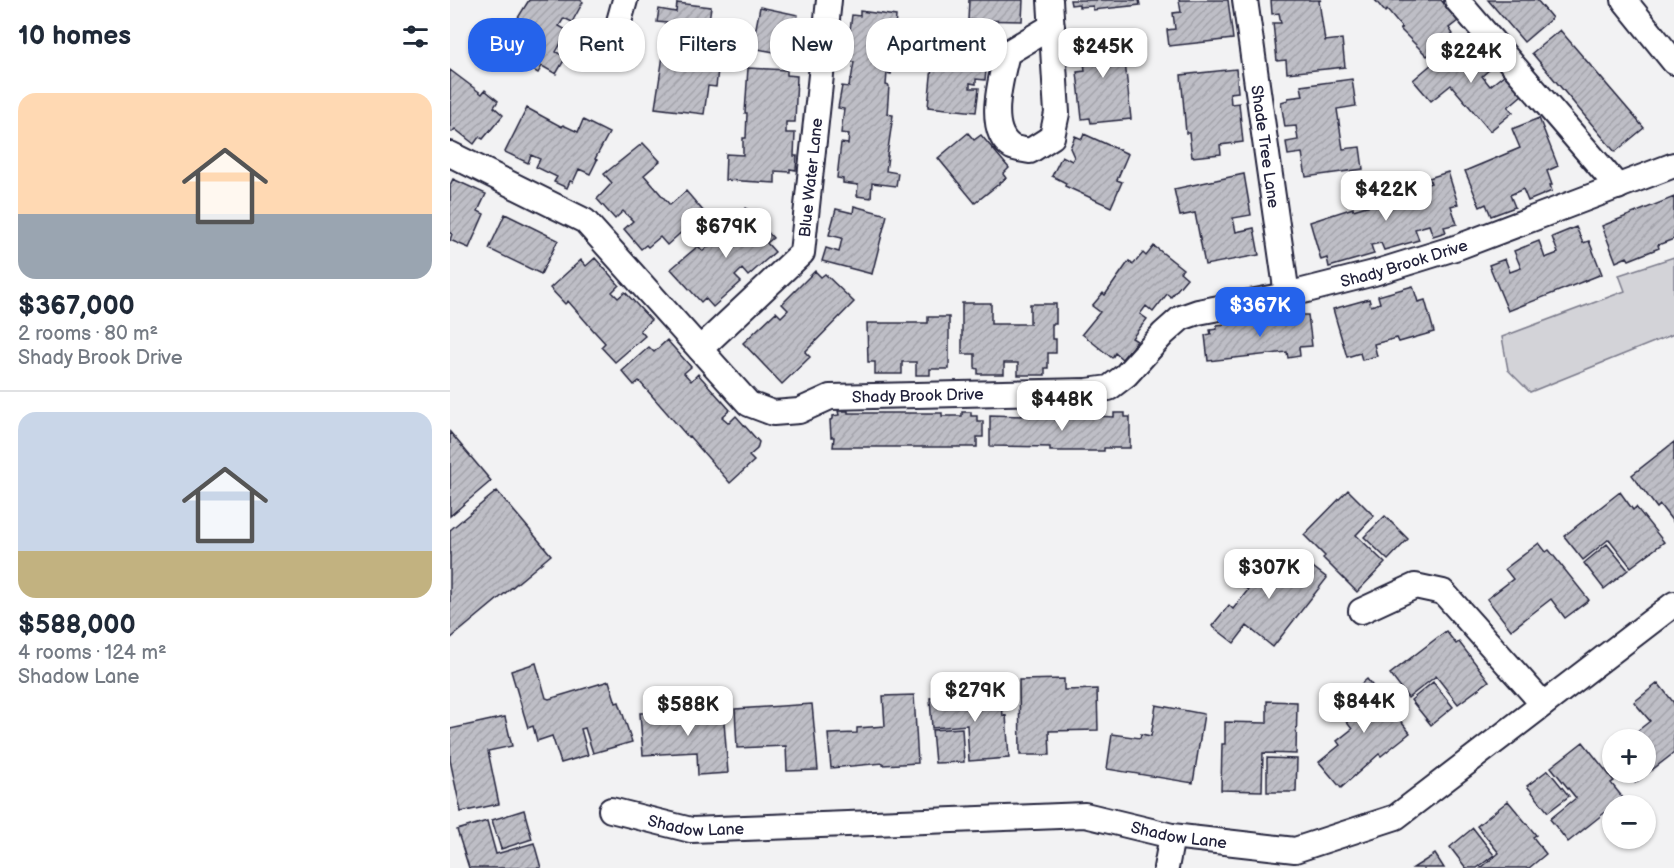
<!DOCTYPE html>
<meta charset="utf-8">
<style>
body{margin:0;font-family:"Balsamiq Sans",sans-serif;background:#f6f6f7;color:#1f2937;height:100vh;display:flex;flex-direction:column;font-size:22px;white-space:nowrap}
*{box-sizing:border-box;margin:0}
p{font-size:20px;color:#747a83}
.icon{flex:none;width:33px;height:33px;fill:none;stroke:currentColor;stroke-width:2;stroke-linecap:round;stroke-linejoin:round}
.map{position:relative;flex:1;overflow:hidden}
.drawer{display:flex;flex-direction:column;background:#fff;width:450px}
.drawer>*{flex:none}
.banner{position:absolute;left:18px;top:18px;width:570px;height:54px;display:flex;gap:12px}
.tools{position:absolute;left:1152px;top:729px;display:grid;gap:12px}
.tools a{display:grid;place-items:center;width:54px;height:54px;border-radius:50%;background:#fff;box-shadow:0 2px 4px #0004;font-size:30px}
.price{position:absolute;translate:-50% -51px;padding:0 14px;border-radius:12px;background:#fff;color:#222;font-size:20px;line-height:39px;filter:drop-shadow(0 2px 3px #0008)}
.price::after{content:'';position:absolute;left:50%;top:36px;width:18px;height:14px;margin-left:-9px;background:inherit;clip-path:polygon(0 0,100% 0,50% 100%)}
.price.on{background:#2563eb;color:#fff}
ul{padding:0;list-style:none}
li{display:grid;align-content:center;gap:12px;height:318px;padding:0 18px}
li+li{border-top:2px solid #e0e1e3}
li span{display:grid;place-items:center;height:186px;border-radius:18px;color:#555}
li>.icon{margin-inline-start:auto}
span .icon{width:108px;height:108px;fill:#fffc;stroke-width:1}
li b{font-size:26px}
h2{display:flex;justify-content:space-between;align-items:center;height:72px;padding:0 18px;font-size:26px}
.tag{padding:0 21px;border-radius:24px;background:#fff;box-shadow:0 2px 4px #0004;font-size:21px;line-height:54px}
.tag.on{background:#2563eb;color:#fff}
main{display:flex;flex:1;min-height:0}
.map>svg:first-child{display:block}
</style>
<main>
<section class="drawer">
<h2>10 homes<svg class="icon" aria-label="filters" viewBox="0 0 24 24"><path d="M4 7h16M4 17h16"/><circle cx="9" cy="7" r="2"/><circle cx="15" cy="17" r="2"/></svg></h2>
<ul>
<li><span style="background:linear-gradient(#ffd9b3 65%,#9aa5b1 0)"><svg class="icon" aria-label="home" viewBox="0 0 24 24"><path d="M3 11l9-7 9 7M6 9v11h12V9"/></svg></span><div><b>$367,000</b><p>2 rooms · 80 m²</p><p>Shady Brook Drive</p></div></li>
<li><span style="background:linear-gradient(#c9d6e8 75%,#c2b280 0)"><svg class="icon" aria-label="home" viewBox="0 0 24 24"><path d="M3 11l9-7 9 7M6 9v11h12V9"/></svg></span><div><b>$588,000</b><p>4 rooms · 124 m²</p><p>Shadow Lane</p></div></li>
</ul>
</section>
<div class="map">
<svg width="1224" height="868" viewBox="0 0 1224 868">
<defs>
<pattern id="building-hatch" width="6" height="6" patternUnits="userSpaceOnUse" patternTransform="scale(1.5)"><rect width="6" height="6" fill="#bebec6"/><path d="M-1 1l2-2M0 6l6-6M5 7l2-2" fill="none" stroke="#a3a3ab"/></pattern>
</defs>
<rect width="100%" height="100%" fill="#f2f2f3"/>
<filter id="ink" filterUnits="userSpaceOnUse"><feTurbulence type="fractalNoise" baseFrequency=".0167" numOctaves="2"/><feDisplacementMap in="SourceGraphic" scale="12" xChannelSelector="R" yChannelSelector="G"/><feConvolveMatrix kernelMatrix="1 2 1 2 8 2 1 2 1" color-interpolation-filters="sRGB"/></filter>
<g filter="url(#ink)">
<path fill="#d3d3d8" stroke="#7a7a8a" stroke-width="1.5" d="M1224 257V334L1080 392 1058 370 1052 337 1175 291 1169 275Z"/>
<path fill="url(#building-hatch)" stroke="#22223b" stroke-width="1.5" d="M79 0H130L133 2 122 22 114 18 109 26 118 31 106 52 116 57 106 74 92 66 88 73 48 50Z
M519 0H573L572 21 518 20Z
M620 0H689L690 5 643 10V6L629 7V4L621 5Z
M729 0H778L783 39 719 46 717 30 725 29 723 13 731 12Z
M821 0H871L869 1 875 41 892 39 895 67 837 73 836 60 827 61 823 23H831L829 13 822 14Z
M925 0H991L1008 21 999 28 1003 34 977 56 950 29 952 28 937 10 935 12Z
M1038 0H1087L1102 18 1074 42Z
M227 3 261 7 258 27 265 28 260 69 268 70 266 87 258 86 254 114 205 108 213 56 220 57 221 47H214L217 23 207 22 209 9 226 12Z
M310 7 348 15 346 22 359 24 354 50 342 47 341 55 302 48Z
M410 11 446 16 445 29H448L441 74 437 73 436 85 439 86 437 114 443 115 437 156H438L436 171 448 173 446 186 422 183 421 198 407 196 408 185 393 183V179L387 178 391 143 398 144 399 134 391 133 394 109 388 108 392 86 399 87 400 80H401L404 62 396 61 402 15 410 16Z
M489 30 521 33 520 41 539 43 535 80 526 79V84L520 83V88H529L526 112 478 107 482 66 480 65 481 50H487Z
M1110 30 1194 128 1165 152 1082 53Z
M672 33 681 119 641 123 640 118 632 119 627 72 635 71 634 62H627L624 39Z
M1028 45 1046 64 1032 76 1040 86 1054 75 1072 95 1058 107 1063 112 1040 131 1001 85 981 101 963 80 1002 47 1009 55 1021 46 1023 48Z
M298 68 337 70V75L347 76 345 122H336V133H345L344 156H347L346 170 340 169V172L325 171V183L275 180 276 154 293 155V138H296L297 113H295Z
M786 69 788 92 780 93 781 104 789 103 793 142 770 145 771 154 742 157 739 133H736L731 75Z
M0 70 32 94 35 90 48 101 44 107 53 115 33 139 29 137 24 144 5 129 2 132 0 131Z
M902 79 906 106 887 109 893 149 910 147 913 169 856 177 852 153 838 155 836 142 848 140 846 126 835 127 831 102 838 100V98L853 96 851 86Z
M77 108 112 127 113 125 128 132 133 120 159 133 145 159 147 160 140 174 129 169 123 182 120 181 117 188 104 182 107 177 86 167 90 159 81 155 78 163 55 152Z
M1089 118 1108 166 1097 171 1102 185H1100L1102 191 1078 201 1073 189 1060 195 1065 207 1041 216 1036 204 1030 207 1015 171 1070 148 1062 129Z
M518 133 524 140 531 135 559 168 553 174 556 178 525 203 488 158Z
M634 134 678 154 667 180 672 182 661 207 615 186 616 183 602 176 612 156 622 161 624 157 620 148 625 136 632 139Z
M193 143 210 161 194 175 220 205 236 191 254 212 217 245 210 237 198 247 196 245 191 249 174 229 183 221 173 211 165 219 147 199 162 183 154 174Z
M998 172 1008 204 1001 206 1007 224 994 227 996 232 983 236 979 225 965 229 969 240 934 250 931 243 921 245 924 254 879 267 877 258 871 260 860 222 903 208V210L927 203 926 200 981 183 979 178Z
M794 174 801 215 783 218 786 232 804 228 809 255 755 265 745 213 730 216 724 189Z
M3 179 36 194 28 211 34 214 19 248 0 240 2 234 0 233V185Z
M1224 197V239L1208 245 1209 248 1179 260 1177 257 1166 262 1152 226Z
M404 206 437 215 422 274 372 261 376 248 389 252 392 238 379 235 386 209 403 213Z
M296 208 323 238 317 243 325 252 298 276 292 269 285 276 291 282 263 307 255 298 251 302 221 269 248 246 253 251 272 235 270 232Z
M55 214 108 240 91 274 39 249Z
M1126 227 1133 243 1139 241 1152 274 1058 311 1039 265 1055 259 1060 272 1071 268 1064 251 1089 241 1095 258 1108 253 1102 237Z
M704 246 733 269 730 272 737 278 721 297 717 294 703 312 696 306 690 314 697 319 682 338 687 341 672 359 665 353 662 358 632 334 650 312 642 306 653 293 655 295 679 261 683 265 693 253 696 256Z
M145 258 169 285 162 292 168 298 175 292 201 320 190 330 195 336 165 362 151 347 155 343 144 331 118 301 115 304 100 288 131 260 136 266Z
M365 271 371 277 375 274 404 302 355 352 360 357 332 384 293 343 326 312 331 317 338 310 332 304Z
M963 286 968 302 975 300 984 332 949 342 947 338 924 344 927 356 912 360 910 353 897 357 883 309 919 299 921 306 930 303 928 296Z
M512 303H541V324H580V304H606V324H602V339H606V353H598V368H595V375H568V363H554V374H528V369L525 368V354H512Z
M852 312 853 315H858L862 346 849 347 850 356 838 358 837 352 758 361 755 335 761 334 760 330 767 329V325L843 317V313Z
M478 317H499V369H480V375H466V362H452V374H425V362H418L417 323H478Z
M217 340 241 367 234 373 241 381 248 374 280 410 272 417 279 423 286 416 309 442 307 449 299 456 304 461 280 483 239 436 238 437 189 381 184 385 172 371 199 347 204 352Z
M388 411H398V413H492V416H512V412H521V416H527V421H533V437H527V447H383L384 437H381L380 420 383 419V416L389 415Z
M664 413H675V417H680V448H654V451H600V447L540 446V415L572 416V414L615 416V414H646V416L664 417Z
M0 432 41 481 0 516Z
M1224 442V523L1210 505 1207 508 1182 475Z
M898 490 924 516 906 535 935 563 907 592 873 558 875 556 854 535Z
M47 491 101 555 0 639V530Z
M1170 492 1183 510 1186 507 1214 542 1181 567 1159 539 1133 560 1114 536Z
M935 516 958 539 938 560 914 537Z
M1089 543 1096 552 1099 550 1139 600 1115 618 1101 599 1061 630 1037 599 1063 579 1055 569Z
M1157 544 1178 570 1154 589 1134 563Z
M801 555 834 578 851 558 877 578 823 647 797 626 784 643 762 626 779 605 783 609 798 590 782 579Z
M996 631 1006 644 1009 642 1039 681 1008 704 986 676 958 698 940 674Z
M86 663 96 698 99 699 159 681 166 703 169 702 182 742 143 753 135 728 131 729 138 755 111 763 102 736 87 741 83 726 78 728 61 671Z
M614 679V690L647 689 648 730 599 731 600 755H570L569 680Z
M917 679 960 733 931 756 929 754 891 788 869 762 890 745 887 741 902 729 892 716 901 709 893 699Z
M983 682 1003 707 981 725 961 700Z
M1208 683 1224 703V753L1185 783 1177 772H1196V740H1176L1200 721 1184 702Z
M551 694 553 716 556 715 559 758 519 761 517 725 482 728 480 698Z
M464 695 468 763 433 765V763L381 768 378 734 407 733V728L435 726 433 696Z
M817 701 847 702 846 754 813 753 812 791 771 790 772 744H775V722L817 723Z
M362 704 368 770 337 771 336 746 287 748 285 709Z
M706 705 754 714 743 783 657 769 662 734 690 738 691 734 701 736Z
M273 709 278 773 248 775 247 752 193 755 190 713Z
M55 717 62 746 38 751 49 804 11 812 0 760V729Z
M512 728 514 762 485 763 482 730Z
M1133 742 1164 781 1161 783 1173 798 1118 842 1100 819 1126 798 1101 767Z
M817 758 847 759 846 792H817Z
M1098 770 1119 796 1098 812 1077 786Z
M1058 801 1086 835 1083 837 1096 854 1079 868H1031L1049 853 1027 826Z
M74 810 82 839 51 849 42 820Z
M37 821 46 854 84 843 91 868H19L7 830Z
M1023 828 1044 855 1027 868H1016L1000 847Z
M985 854 994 868H963Z"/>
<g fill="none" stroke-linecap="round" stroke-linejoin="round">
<defs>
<g id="minor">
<path d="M600 0 607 113 602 137 580 151C575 150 566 149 562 147 535 130 552 76 557 53L602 26"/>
<path id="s1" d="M795 0 837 295"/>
<path d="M1007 0 1168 187"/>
<path d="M1174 0 1224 62"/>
<path d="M162 47 175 0"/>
<path id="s2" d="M0 154 135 221 299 404 323 413 349 411 380 397 637 391 659 388 676 375 713 334 731 318 748 312 837 295 924 273 1008 247 1224 165"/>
<path id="s3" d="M250 349 352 253 379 0"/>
<path d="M911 611 965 586 993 592 1093 704"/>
<path id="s4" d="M161 810 241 830 635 815 722 836 845 850 946 817 1224 604"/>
<path d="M716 868 722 836"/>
</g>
</defs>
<use href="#minor" stroke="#22223b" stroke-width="28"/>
<use href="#minor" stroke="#fff" stroke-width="24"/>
</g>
</g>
<g text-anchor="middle" stroke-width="6" stroke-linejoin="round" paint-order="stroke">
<g font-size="16" fill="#22223b" stroke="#fff">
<text dy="6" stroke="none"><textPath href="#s1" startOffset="148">Shade Tree Lane</textPath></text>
<text dy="6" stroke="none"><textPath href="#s3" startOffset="216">Blue Water Lane</textPath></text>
<text dy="6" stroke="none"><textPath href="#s2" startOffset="1092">Shady Brook Drive</textPath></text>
<text dy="6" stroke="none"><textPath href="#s2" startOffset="570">Shady Brook Drive</textPath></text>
<text dy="6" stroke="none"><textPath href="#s4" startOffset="87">Shadow Lane</textPath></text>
<text dy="6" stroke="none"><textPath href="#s4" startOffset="573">Shadow Lane</textPath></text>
</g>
</g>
</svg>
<div class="tools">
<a>+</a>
<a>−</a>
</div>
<b class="price" style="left:653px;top:79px">$245K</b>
<b class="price" style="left:1021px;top:84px">$224K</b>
<b class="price" style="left:936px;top:222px">$422K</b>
<b class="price" style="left:276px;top:259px">$679K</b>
<b class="price on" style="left:810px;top:338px">$367K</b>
<b class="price" style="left:612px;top:432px">$448K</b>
<b class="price" style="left:819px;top:600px">$307K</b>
<b class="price" style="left:525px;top:723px">$279K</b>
<b class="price" style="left:914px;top:734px">$844K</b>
<b class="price" style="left:238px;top:737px">$588K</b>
<div class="banner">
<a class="tag on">Buy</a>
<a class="tag">Rent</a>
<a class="tag">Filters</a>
<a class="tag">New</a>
<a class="tag">Apartment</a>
</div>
</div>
</main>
